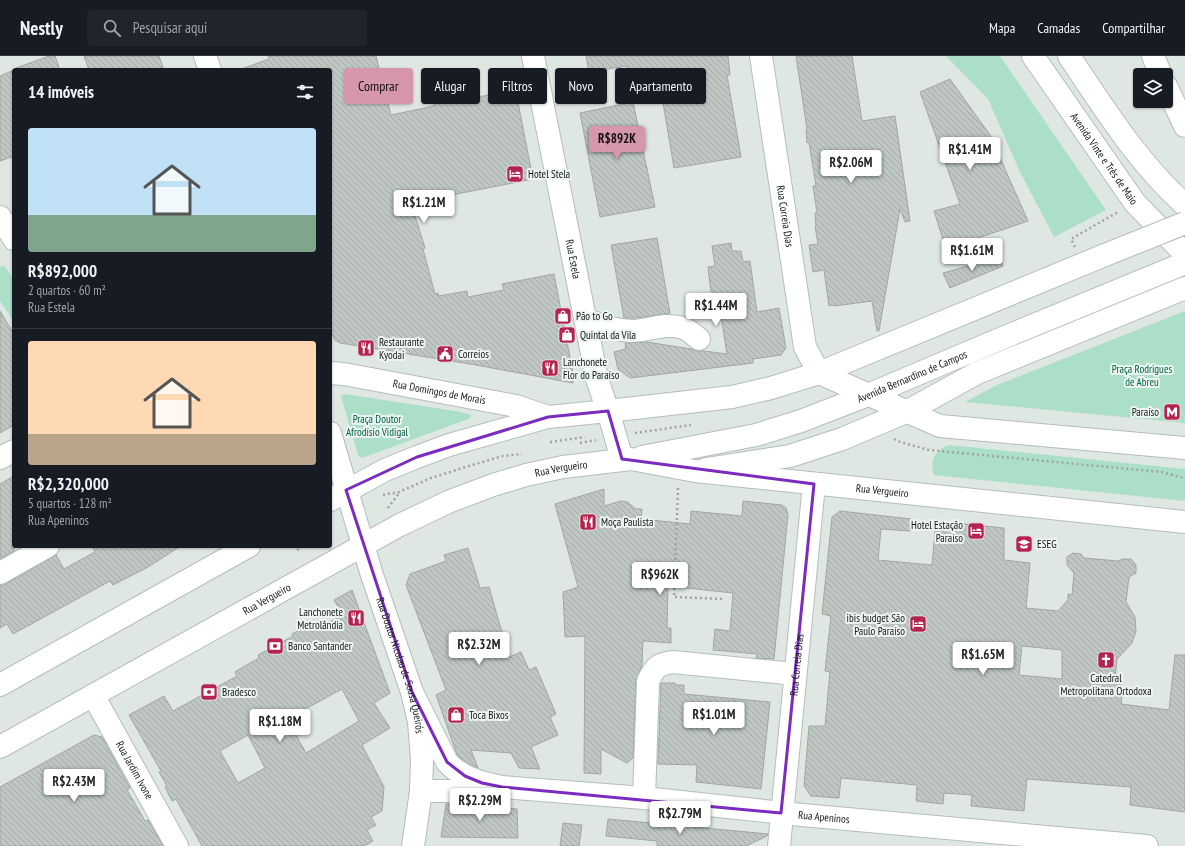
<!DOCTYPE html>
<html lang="pt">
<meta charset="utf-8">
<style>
body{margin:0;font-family:"PT Sans Narrow",sans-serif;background:#20242c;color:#f1f3f6;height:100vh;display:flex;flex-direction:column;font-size:15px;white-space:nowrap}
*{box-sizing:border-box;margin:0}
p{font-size:13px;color:#9ea1a6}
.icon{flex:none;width:22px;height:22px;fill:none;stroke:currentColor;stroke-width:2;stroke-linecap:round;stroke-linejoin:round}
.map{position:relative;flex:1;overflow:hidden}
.side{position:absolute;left:12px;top:12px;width:320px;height:480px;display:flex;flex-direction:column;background:#171b24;border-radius:4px;box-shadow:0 1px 3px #0004}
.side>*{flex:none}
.hud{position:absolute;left:344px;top:12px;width:380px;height:36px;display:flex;gap:8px}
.controls{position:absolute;left:1133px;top:12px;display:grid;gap:8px}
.controls a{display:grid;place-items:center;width:40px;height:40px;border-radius:4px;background:#171b24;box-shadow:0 1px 3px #0004;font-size:20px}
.price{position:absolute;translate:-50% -34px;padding:0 9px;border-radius:4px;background:#fff;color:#222;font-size:13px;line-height:26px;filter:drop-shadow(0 1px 2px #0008)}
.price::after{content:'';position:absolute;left:50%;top:24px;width:12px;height:9px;margin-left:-6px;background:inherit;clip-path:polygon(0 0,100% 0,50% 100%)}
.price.current{background:#d696ac;color:#111}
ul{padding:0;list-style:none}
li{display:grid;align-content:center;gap:8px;height:212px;padding:0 16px}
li+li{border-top:1px solid #363941}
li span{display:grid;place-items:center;height:124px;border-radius:4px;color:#555}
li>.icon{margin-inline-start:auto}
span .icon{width:72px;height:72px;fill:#fffc;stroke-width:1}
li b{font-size:17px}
h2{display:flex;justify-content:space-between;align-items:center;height:48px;padding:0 16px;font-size:17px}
.chip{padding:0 14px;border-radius:4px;background:#171b24;box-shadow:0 1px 3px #0004;font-size:14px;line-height:36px}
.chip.current{background:#d696ac;color:#111}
header{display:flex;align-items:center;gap:24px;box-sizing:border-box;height:56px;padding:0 20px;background:#171b24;border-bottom:1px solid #363941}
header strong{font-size:19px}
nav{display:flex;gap:22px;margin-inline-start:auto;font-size:14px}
.search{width:280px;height:36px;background:#20242c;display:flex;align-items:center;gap:10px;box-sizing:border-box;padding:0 14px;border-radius:4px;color:#9ea1a6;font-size:15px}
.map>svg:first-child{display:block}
</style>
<header>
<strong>Nestly</strong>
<div class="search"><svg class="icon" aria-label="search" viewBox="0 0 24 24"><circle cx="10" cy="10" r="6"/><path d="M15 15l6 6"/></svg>Pesquisar aqui</div>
<nav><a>Mapa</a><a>Camadas</a><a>Compartilhar</a></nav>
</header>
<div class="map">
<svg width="1185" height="790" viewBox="0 0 1185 790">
<defs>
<pattern id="building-back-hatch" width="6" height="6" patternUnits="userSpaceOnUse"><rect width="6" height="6" fill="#bfc7c3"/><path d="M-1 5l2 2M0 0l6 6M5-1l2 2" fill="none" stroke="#a3aaa7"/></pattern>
</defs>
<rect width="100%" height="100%" fill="#dfe7e3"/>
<path fill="#abdfc8" d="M946 0H1000L1106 154 1054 181 1020 116 988 43Z
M4 209 14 224V266L0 245V211Z
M1185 255V367L965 346 997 329Z
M345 338 461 356 471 359V362L362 402 358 399 341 340Z
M949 389 1185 413V445L934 419C929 405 935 394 949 389Z"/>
<path fill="url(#building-back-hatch)" stroke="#a0a7a4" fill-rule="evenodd" d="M49 0H55L60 14H16V12Z
M84 0H159L164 14H89Z
M268 0H376L391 59 425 52 435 49 434 48 464 42V44L488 39 490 34 496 29 513 21 533 123 411 147 425 192 423 193 435 238 438 237 439 240 467 235 468 241 504 234 502 228 554 218 573 317V327L476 309 340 287 335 284 330 274V14H244V12L269 3Z
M586 0H728L730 19H727L741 101 674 112 661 35 633 39 627 10 589 16Z
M796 0H852L862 65 895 60 910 165 905 166 900 153 879 275H877L872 245 834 250 833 249 829 250 824 214 813 216 809 189 818 188 815 170H816L815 157H817L813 130H816L809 86 807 87 806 74 807 73Z
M14 14V100L0 105V20Z
M950 23 990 79 1028 165 946 193 934 155 960 148 920 36Z
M633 46 655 151 600 161 580 57Z
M657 182 670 257 636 262H624L611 189Z
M731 187 732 195H741L743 206 750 205 757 256 779 252 786 292 781 299 753 303V307L630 322 618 313 614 296 626 293 625 287 647 286 691 293 697 295H704L727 298 719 247 715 248 713 235 711 236 708 211 715 210 712 190Z
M1000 201 1003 210 950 232 943 217Z
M0 255 14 278V369L0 377Z
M14 420V495L0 503V428Z
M604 433V450L621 445 627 446 636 453H642L641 463 690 468 691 455 742 460 743 445 782 449 786 452 788 458 774 603 756 602 757 598 713 594 715 573 730 575 733 537 668 530 667 572H671V587L643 585 642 609 636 625 633 702 627 707 601 693V718L584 717 585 580 565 581 563 536 578 531 555 448Z
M840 455 911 463 910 475 881 473 878 504 932 509 936 465 1004 472V504L1030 507 1026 552 1058 555 1068 544V538L1072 539 1074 517 1067 509V501L1073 497 1081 498 1084 502 1118 505 1123 503H1131L1136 509V517L1129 521 1126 546 1135 561 1136 575 1132 587 1117 603 1115 623 1123 632 1121 648 1169 654 1175 599H1185V756L1130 749 1131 731 1027 723 1024 755 971 750 972 739 944 737 943 748 916 745 917 729 841 722 839 742 811 740 804 730 809 670H825L830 616 825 615 831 560 822 558 832 461ZM1022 590 1062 594V623L1019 619Z
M92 490H181L148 511 113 529 110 525 13 578 7 568 0 572V529L6 528 56 499 64 513 95 496Z
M468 492 480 532 489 531 509 601 521 596 529 614 536 611 556 658 550 661 558 679 531 691 540 713 519 712 511 697 471 694 478 712 466 706 457 699 455 693 436 639 446 634 406 529 410 518 446 505 444 499Z
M352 534 390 637 374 647 390 672 362 689 384 731 382 755 371 761 376 769 367 774 373 785 364 790H202L176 743 172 745 165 731 167 730 159 716 161 715 129 659 164 640 173 655 237 620 235 616 238 614 259 602 258 599 293 580 292 578 308 569 311 576 343 559 334 544ZM342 633 359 665 306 697 287 663ZM248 679 265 712 238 727 220 695Z
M661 627H675V629H684V638L770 646 761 733 696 726 697 709 658 708Z
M94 679 102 681 130 732 127 734 145 765 148 764 163 790H0V731Z
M446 748 517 753 518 782 441 781Z
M608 763 651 767 768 778 767 780 746 790H657V785L606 780Z
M563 767 582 769 579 790H560Z"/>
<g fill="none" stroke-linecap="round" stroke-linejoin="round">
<defs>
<g id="minor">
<path d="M205 0 210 14"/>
<path id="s1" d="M533 0 597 323 608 355 622 403"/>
<path id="s2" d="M761 0 805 291 819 317"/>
<path d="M1153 0 1161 19"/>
<path d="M1166 30 1185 70"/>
<path d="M0 161 14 183"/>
<path d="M585 263C599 269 615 274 631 275 648 275 666 266 683 272 689 274 694 279 699 283"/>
<path id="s3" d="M330 317 344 318 516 350 548 361"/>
<path id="s4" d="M330 377 371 516 412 636 419 666 422 704 421 735 413 790"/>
<path d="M0 402 14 395"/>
<path d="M706 413 790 400 842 383 906 356 977 317 1185 232"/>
<path d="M0 517 48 490"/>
<path id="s5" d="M412 636 447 706C461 722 482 727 502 731L644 742 802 759 1147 790"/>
<path id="s6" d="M93 639 177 790"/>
<path d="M421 735H468L492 733"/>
<path d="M644 742 648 625C655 611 658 608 673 606L795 618"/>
<path id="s7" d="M779 790 814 428"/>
</g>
<g id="major">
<path d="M819 317 940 370 1185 392"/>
<path id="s8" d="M642 401 756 379 801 365 868 339 1005 281 1185 207"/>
<path d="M330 444 385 414 417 401 449 389 548 361 608 355 732 341 771 332 819 317 1105 199"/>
<path d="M0 629 249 490"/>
<path id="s9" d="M0 691 398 470 448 446 493 429 526 419 563 411 631 403 695 415 1185 466"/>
</g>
<g id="highway">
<path id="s10" d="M1033 0 1135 147 1185 198"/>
<path d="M1069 0C1104 52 1138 107 1185 149"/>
</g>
</defs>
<use href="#minor" stroke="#b5bdba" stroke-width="24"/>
<use href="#major" stroke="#b5bdba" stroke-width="24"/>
<use href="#highway" stroke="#b5bdba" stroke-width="24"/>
<path stroke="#9ea5a1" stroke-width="2.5" stroke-dasharray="2 3" stroke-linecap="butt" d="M1075 191 1071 183 1118 156
M635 377 691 369
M894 383 900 386 929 394 1161 416 1185 422
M550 386 585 381
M580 387 596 384
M678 432 674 541 722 543
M383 439 399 436 431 422 472 409 503 400 522 398
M388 452 399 437
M297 494 304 490"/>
<use href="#minor" stroke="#fff" stroke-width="22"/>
<use href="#major" stroke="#fff" stroke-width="22"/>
<use href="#highway" stroke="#fff" stroke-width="22"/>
<defs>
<path id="major-bridge" d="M1105 199 1185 167"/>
</defs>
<use href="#major-bridge" stroke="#b5bdba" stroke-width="24" stroke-linecap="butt"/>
<use href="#major-bridge" stroke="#fff" stroke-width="22"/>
</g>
<path fill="none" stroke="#7b2cbf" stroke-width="3" stroke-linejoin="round" d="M608 355 622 403 814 428 781 757 502 731 482 727 465 720 447 706 412 636 346 434 417 401 548 361Z"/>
<defs>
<symbol id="hotel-square" viewBox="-11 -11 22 22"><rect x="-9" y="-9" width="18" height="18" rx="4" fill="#b42451" stroke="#ecf5f1"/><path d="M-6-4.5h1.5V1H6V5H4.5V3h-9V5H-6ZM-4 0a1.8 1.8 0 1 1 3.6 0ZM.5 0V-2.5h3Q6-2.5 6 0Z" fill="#fff"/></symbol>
<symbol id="shop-square" viewBox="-11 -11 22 22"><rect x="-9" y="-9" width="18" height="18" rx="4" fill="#b42451" stroke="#ecf5f1"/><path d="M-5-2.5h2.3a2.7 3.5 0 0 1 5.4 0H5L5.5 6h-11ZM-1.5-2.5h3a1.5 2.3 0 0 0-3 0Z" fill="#fff"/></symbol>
<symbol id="restaurant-square" viewBox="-11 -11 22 22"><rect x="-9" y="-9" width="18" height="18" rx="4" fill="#b42451" stroke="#ecf5f1"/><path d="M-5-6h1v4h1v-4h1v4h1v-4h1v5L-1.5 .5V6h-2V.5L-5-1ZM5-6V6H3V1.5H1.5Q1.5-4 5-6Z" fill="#fff"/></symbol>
<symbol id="civic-square" viewBox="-11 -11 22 22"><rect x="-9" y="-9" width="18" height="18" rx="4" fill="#b42451" stroke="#ecf5f1"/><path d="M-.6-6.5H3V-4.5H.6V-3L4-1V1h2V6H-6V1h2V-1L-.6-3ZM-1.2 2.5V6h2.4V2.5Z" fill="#fff"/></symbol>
<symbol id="metro-square" viewBox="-11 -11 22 22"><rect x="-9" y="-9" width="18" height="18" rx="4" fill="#b42451" stroke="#ecf5f1"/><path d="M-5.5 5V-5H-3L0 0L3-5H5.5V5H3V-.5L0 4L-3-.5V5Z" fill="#fff"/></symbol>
<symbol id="university-square" viewBox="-11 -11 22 22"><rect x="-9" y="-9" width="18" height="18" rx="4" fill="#b42451" stroke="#ecf5f1"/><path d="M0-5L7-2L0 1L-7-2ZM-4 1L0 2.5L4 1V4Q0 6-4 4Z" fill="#fff"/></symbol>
<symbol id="bank-square" viewBox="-11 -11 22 22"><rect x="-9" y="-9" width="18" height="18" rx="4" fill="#b42451" stroke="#ecf5f1"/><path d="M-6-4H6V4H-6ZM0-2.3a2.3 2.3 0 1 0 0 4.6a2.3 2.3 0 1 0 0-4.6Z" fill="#fff"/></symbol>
<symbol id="church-square" viewBox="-11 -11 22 22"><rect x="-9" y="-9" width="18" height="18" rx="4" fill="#b42451" stroke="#ecf5f1"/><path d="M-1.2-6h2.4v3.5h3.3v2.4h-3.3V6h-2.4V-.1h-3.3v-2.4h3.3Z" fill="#fff"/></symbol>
</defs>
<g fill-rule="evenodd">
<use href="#hotel-square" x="505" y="108" width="20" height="20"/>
<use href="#shop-square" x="553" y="250" width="20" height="20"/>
<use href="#shop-square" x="557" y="269" width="20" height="20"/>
<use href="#restaurant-square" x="356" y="282" width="20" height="20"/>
<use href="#civic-square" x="435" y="288" width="20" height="20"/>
<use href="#restaurant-square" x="540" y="302" width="20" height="20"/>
<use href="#metro-square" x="1162" y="346" width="20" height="20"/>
<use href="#restaurant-square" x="578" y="456" width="20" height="20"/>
<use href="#hotel-square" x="966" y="465" width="20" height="20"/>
<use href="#university-square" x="1014" y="478" width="20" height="20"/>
<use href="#restaurant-square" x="346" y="552" width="20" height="20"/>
<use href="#hotel-square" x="908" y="558" width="20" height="20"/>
<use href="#bank-square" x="265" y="580" width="20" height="20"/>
<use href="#church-square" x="1096" y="594" width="20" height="20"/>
<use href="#bank-square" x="199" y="626" width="20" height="20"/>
<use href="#shop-square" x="446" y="649" width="20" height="20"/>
</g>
<g text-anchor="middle" stroke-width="4" stroke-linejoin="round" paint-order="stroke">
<g font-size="11" fill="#141716" stroke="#ecf5f1">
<text dy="4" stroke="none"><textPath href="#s10" startOffset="125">Avenida Vinte e Três de Maio</textPath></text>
<text dy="4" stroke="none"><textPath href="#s2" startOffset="162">Rua Correia Dias</textPath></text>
<text dy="4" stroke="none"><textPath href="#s1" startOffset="207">Rua Estela</textPath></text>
<text dy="4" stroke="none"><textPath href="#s8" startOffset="283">Avenida Bernardino de Campos</textPath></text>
<text dy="4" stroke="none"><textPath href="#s3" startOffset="111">Rua Domingos de Morais</textPath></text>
<text dy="4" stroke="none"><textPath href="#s9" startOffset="629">Rua Vergueiro</textPath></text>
<text dy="4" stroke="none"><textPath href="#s9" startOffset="953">Rua Vergueiro</textPath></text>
<text dy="4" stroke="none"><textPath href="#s9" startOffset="305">Rua Vergueiro</textPath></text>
<text dy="4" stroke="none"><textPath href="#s7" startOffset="182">Rua Correia Dias</textPath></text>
<text dy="4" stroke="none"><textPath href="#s4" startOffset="243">Rua Doutor Nicolau de Sousa Queirós</textPath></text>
<text dy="4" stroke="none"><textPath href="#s6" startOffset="86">Rua Jardim Ivone</textPath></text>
<text dy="4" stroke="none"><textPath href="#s5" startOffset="463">Rua Apeninos</textPath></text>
</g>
<g font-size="11" fill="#141716" stroke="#ecf5f1" text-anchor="start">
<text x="528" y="122">Hotel Stela</text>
<text x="576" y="264">Pão to Go</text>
<text x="580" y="283">Quintal da Vila</text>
<text x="379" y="290">Restaurante<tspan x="379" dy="13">Kyodai</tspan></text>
<text x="458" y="302">Correios</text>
<text x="563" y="310">Lanchonete<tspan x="563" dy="13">Flor do Paraíso</tspan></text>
<text x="1159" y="360" text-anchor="end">Paraíso</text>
<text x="601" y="470">Moça Paulista</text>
<text x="963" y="473" text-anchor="end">Hotel Estação<tspan x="963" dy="13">Paraíso</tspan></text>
<text x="1037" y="492">ESEG</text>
<text x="343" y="560" text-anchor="end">Lanchonete<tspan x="343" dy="13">Metrolândia</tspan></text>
<text x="905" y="566" text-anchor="end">ibis budget São<tspan x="905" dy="13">Paulo Paraíso</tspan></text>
<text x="288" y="594">Banco Santander</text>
<text x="1106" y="626" text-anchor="middle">Catedral<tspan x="1106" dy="13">Metropolitana Ortodoxa</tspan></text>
<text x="222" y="640">Bradesco</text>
<text x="469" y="663">Toca Bixos</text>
</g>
<g font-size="11" fill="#016045" stroke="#ecf5f1">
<text x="1142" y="317">Praça Rodrigues<tspan x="1142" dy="13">de Abreu</tspan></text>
<text x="377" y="367">Praça Doutor<tspan x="377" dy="13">Afrodísio Vidigal</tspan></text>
</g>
</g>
</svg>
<div class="controls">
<a><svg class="icon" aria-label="layers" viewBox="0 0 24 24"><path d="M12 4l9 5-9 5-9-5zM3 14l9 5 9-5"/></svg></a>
</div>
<b class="price current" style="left:617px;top:104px">R$892K</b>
<b class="price" style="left:970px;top:115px">R$1.41M</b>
<b class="price" style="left:851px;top:128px">R$2.06M</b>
<b class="price" style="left:424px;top:168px">R$1.21M</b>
<b class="price" style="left:972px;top:216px">R$1.61M</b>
<b class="price" style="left:716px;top:271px">R$1.44M</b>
<b class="price" style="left:660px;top:540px">R$962K</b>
<b class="price" style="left:479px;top:610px">R$2.32M</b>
<b class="price" style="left:983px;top:620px">R$1.65M</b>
<b class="price" style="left:714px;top:680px">R$1.01M</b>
<b class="price" style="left:280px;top:687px">R$1.18M</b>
<b class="price" style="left:74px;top:747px">R$2.43M</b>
<b class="price" style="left:480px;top:766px">R$2.29M</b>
<b class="price" style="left:680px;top:779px">R$2.79M</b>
<div class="hud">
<a class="chip current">Comprar</a>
<a class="chip">Alugar</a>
<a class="chip">Filtros</a>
<a class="chip">Novo</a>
<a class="chip">Apartamento</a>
</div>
<section class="side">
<h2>14 imóveis<svg class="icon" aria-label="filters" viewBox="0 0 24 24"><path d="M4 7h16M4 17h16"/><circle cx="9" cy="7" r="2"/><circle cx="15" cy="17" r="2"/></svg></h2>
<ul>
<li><span style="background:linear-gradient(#bfe0f5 70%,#7fa58c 0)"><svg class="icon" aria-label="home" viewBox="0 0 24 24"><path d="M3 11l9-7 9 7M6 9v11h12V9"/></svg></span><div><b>R$892,000</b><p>2 quartos · 60 m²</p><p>Rua Estela</p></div></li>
<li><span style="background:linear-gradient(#ffd9b3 75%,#b9a48a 0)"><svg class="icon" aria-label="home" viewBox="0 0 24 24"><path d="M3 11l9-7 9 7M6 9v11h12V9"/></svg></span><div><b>R$2,320,000</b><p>5 quartos · 128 m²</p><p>Rua Apeninos</p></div></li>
</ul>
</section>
</div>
